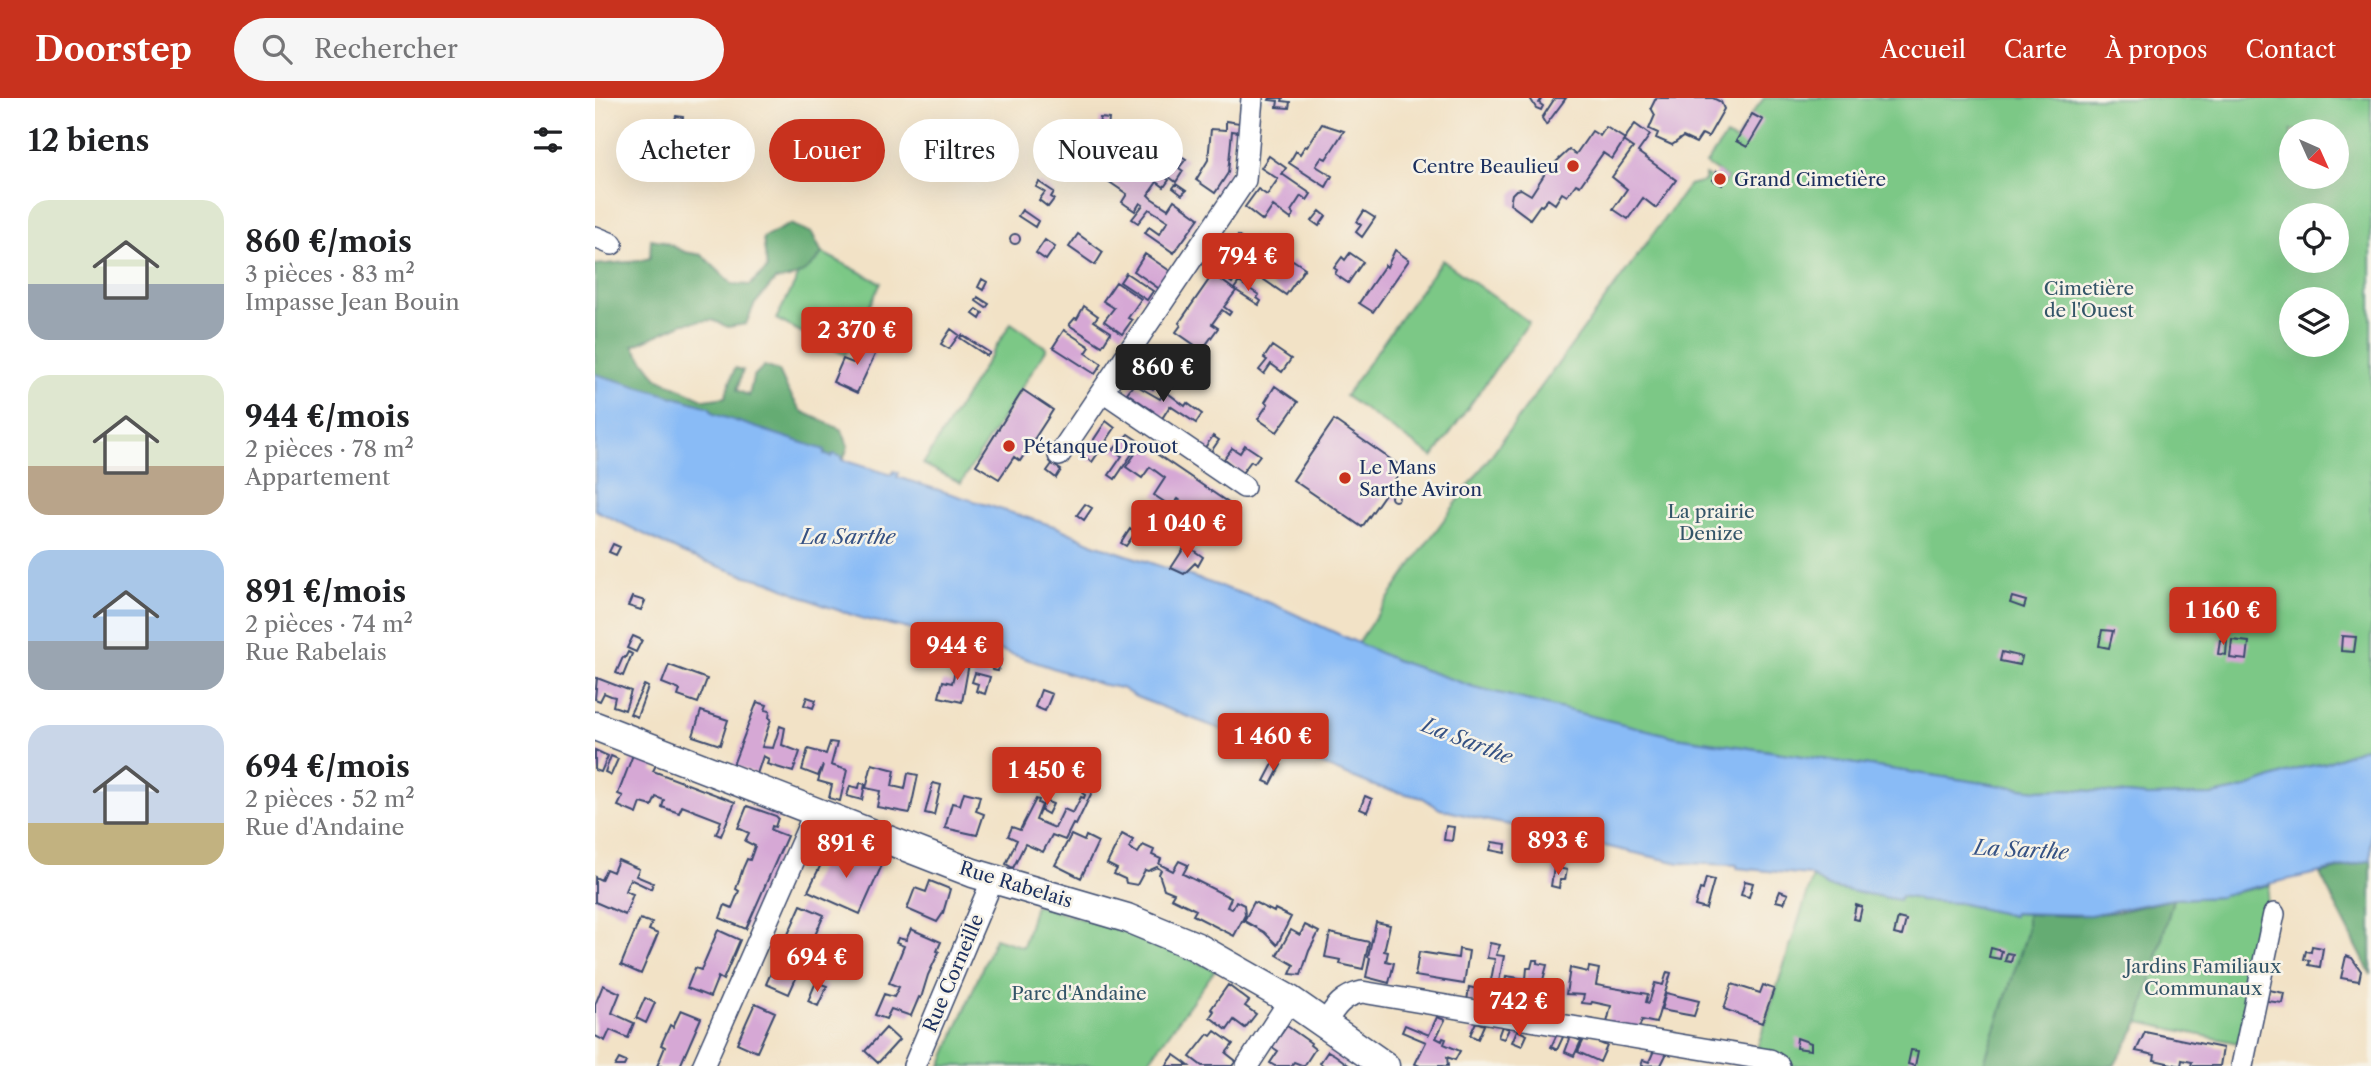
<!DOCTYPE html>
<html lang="fr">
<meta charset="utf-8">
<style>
body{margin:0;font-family:"Libre Caslon Text",serif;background:#f6f6f6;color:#202124;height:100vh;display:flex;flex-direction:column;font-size:26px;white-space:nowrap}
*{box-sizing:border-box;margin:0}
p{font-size:23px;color:#757577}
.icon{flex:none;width:38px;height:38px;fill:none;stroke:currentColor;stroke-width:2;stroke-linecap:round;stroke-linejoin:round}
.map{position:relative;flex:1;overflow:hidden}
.panel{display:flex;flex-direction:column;background:#fff;width:595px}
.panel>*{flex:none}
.guide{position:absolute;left:21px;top:21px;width:665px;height:63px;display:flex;gap:14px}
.needle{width:46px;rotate:135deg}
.tools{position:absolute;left:1684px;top:21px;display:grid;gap:14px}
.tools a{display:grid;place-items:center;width:70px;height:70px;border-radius:50%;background:#fff;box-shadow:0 7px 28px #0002;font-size:35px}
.price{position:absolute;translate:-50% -60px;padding:0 16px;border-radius:7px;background:#c8321e;color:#fff;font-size:23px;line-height:46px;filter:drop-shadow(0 2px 4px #0008)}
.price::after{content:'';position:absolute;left:50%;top:42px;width:21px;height:16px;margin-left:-10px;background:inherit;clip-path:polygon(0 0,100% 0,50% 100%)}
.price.active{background:#222;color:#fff}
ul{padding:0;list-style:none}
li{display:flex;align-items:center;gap:21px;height:175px;padding:0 28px}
li span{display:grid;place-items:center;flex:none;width:196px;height:140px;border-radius:21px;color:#555}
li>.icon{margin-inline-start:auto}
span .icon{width:84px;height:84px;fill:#fffc;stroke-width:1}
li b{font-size:30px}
h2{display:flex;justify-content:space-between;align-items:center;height:84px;padding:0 28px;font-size:30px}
.pill{padding:0 24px;border-radius:32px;background:#fff;box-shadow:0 7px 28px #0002;font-size:24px;line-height:63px}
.pill.active{background:#c8321e;color:#fff}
header{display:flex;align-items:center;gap:42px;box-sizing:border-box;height:98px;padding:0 35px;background:#c8321e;color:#fff}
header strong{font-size:33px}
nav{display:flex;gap:38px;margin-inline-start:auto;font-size:24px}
.search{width:490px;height:63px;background:#f6f6f6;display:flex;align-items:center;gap:18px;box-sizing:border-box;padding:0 24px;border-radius:38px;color:#757577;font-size:26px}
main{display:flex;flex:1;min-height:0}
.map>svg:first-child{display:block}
</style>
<header>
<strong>Doorstep</strong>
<div class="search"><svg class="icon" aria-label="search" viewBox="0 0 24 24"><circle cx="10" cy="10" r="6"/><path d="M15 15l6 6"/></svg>Rechercher</div>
<nav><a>Accueil</a><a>Carte</a><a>À propos</a><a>Contact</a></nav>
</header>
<main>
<section class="panel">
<h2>12 biens<svg class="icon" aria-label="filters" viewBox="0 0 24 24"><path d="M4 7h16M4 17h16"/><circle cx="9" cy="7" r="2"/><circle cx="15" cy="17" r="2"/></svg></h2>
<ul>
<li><span style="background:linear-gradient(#dfe7d0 60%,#9aa5b1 0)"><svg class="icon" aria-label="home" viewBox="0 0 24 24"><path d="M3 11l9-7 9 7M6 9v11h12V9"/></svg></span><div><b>860 €/mois</b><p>3 pièces · 83 m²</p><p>Impasse Jean Bouin</p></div></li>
<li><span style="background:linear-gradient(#dfe7d0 65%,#b9a48a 0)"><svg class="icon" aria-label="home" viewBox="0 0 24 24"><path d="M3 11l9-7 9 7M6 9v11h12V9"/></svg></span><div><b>944 €/mois</b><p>2 pièces · 78 m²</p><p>Appartement</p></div></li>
<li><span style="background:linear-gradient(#a9c7e8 65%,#9aa5b1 0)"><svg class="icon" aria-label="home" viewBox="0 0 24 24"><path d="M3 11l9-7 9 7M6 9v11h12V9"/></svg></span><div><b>891 €/mois</b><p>2 pièces · 74 m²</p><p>Rue Rabelais</p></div></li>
<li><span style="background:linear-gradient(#c9d6e8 70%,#c2b280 0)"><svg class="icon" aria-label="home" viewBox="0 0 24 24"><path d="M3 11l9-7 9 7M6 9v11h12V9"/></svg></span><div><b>694 €/mois</b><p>2 pièces · 52 m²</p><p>Rue d'Andaine</p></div></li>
</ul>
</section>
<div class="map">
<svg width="1776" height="968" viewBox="0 0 1776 968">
<rect width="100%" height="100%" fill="#f7f3e8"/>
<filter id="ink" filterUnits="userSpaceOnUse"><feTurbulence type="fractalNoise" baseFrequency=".0143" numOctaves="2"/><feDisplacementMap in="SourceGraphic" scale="14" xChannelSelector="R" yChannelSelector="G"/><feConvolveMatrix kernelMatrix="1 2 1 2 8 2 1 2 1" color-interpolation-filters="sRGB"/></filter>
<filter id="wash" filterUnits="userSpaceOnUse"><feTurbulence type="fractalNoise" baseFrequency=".00686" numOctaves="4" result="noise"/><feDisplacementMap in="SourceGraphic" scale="28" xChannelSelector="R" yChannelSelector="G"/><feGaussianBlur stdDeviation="1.57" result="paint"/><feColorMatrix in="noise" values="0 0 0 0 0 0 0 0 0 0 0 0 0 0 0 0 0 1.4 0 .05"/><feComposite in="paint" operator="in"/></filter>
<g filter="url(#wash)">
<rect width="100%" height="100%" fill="#f2e2c6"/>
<path fill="#7cc886" stroke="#4c7c72" stroke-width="2" fill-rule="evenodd" d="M1169 0H1776V647L1731 665 1705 670 1647 691 1618 697 1553 698 1474 691 1443 692 1409 688 1081 639 879 589 800 562 762 546 826 453 1094 87 1110 83V77L1128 87 1132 80 1111 66 1131 38 1141 43 1157 16ZM1696 33H1741V79H1696ZM1696 117H1741V163H1696ZM1696 201H1741V247H1696Z
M218 150 286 185 250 257 181 221Z
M847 162 934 224 838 359 750 298Z
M416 225 452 250 366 385 328 366Z
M1218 778 1225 785 1234 789 1304 802 1305 798 1364 805 1418 818 1419 815 1432 816V835L1388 968H1173L1162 950Z
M1675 787 1656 895 1643 945 1544 924 1578 801 1627 799 1628 797Z
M440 807 541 837 620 872 550 968H346L400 840 428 849Z"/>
<path fill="#65ac73" stroke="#406e68" stroke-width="2" d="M195 126 217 135 227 155C217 171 200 182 180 182L159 207 151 226 133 229 117 222 89 225 38 248 62 280 110 302 130 299 140 270 148 272 142 292 154 298 158 279 169 268 184 273 192 291 206 313 247 332 253 348 246 369 0 300V167L43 163 55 160 56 141 67 143 90 154 107 157 137 186 155 187 172 171 168 140Z
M1776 762V877L1725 776Z
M1578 801 1544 924 1519 968H1388L1432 835V816L1479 818 1523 814Z"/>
<path fill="#89bbf6" stroke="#5275aa" stroke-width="2" d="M0 276 114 309 119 316 230 352 229 356 236 359 238 356 247 359V362L297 377 299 373 304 375 302 379 462 429 499 446 678 506 800 562 879 589 1081 639 1409 688 1443 692 1474 691 1553 698 1618 697 1647 691 1705 670 1731 665 1776 647V762C1727 775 1677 784 1628 797L1627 799 1578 801 1495 817 1419 815 1418 818 1364 805 1324 803 1323 801 1306 798 1304 802 1234 789 1214 777 1142 770V767L1084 765 957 736 958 733 953 731 931 730 894 723 845 711 828 700 782 689 683 649 680 654 654 642 541 599 526 590 505 586 384 545 383 548 352 540 351 543 324 533 269 521 225 506 175 484 148 477 87 455 0 412Z"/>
<g id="blocks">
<path fill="#d6a8d5" d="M675 0H688L687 3 695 4 694 10 682 9 683 3 674 2Z
M935 0H947L944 5 948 8 946 12 941 10Z
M960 0H971L951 27 947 20Z
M1061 0H1118L1126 4 1129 11 1113 39 1107 36 1101 45 1088 39 1077 47 1061 40 1063 35 1054 31 1060 17 1056 10Z
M1157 16 1168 22 1152 49 1141 43Z
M81 18 88 19 87 27 79 26Z
M505 20 514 21 513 30 504 28Z
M631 23 645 25 644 34 637 33 633 75 620 95 601 82 613 62 616 31 631 32Z
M727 26 749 33 731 61 727 59 721 68 737 78 731 89 694 65 701 53 705 56 710 48 712 49Z
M1040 26 1055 37 1043 54 1081 82 1061 110 1048 100 1033 121 1018 111 1032 91 1017 79 1038 50 1028 43Z
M1011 29 1030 41 1017 61 1008 55 985 88 981 86 972 98 967 95 960 106 953 101 947 108 945 107 935 121 915 106 917 96 921 92 926 91 936 97 949 77 948 76 974 52 981 56 997 33 1005 38Z
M504 43 551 76 555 69 574 82 569 89 562 84 553 97 556 100 573 111 579 102 604 120 579 155 550 135 554 129 564 136 573 123 554 111 543 125 537 121 548 107 545 105 540 113 531 107 527 104 532 96 488 66Z
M574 50 591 61 584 70 588 73 581 84 566 73 573 63 567 59Z
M674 58 691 70 687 76 716 96 712 102 706 98 696 113 699 116 696 121 678 108 668 123 650 109 663 91 672 97 683 81 666 70Z
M1122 73 1132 80 1127 87 1118 82Z
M444 84 459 94 456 99 459 101 453 109 444 102 450 94 441 89Z
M581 86 591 93 587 97 578 90Z
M427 112 443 123 440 129 423 118Z
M725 113 731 118 724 128 717 123Z
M769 113 780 120 767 139 761 134 766 127 762 124Z
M415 141a5 5 0 1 1 10 0a5 5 0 1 1-10 0Z
M483 136 508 154 500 167 474 149Z
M643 138 660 151 658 155 666 160 669 156 691 171 698 162 710 170 691 197 649 168 637 185 619 172Z
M450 142 460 149 451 162 441 155Z
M800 152 814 162 778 214 764 205 790 167 792 169Z
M755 155 768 164 753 185 740 176 742 172 739 170 747 159 750 162Z
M550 156 578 175 566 192 539 173Z
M531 175 558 193 552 202 525 184Z
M618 176 641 193 629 209 636 214 634 217 627 212 617 226 623 230 607 252 581 234 586 227 584 225Z
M387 181 392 184 388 192 383 189Z
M521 184 546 201 533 220 537 222 527 236 509 223 519 210 508 203Z
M644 184 664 197 662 200 666 203 664 207 639 191Z
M383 199 394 206 391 210 381 203Z
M489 208 503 218 499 223 516 234 507 248 474 227 480 220 482 221Z
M382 211 388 215 385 221 378 216Z
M356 231 364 237 354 251 346 246Z
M469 232 495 249 491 255 507 266 500 276 458 249Z
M367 237 395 255 392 258 365 240Z
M273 241 285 246 262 295 238 284 248 261 258 265 267 244 272 246Z
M677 248 696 261 687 274 676 266 669 276 664 272 672 262 669 260Z
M574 252 591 264 573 291 563 284 558 291 542 280 551 267 560 273Z
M539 286 565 301 570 293 590 308 592 305 607 316 601 325 575 308 566 322 556 315 558 313 532 295Z
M680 288 703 304 682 334 663 321 673 306 670 304Z
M428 292 458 312 425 363 419 359 404 381 381 367Z
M739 322 808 370 767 429 698 382Z
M511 323 520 330 497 364 488 358Z
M533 336 545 344 520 381 514 377 527 358 518 352Z
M618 338 624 342 615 355 609 351Z
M547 346 638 408 625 428 615 421 611 427 604 422 607 418 583 401 577 409 559 397 570 380 555 369 547 380 531 369Z
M650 347 665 357 659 365 656 363 647 375 629 361 637 350 645 355Z
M457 366 466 372 461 380 452 373Z
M796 399a4 4 0 1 1 8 0a4 4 0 1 1-8 0Z
M490 406 497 410 489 422 482 417Z
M535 431 540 435 531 448 526 445Z
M18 446 25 449 21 457 14 454Z
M591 447 608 459 603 468 600 465 589 476 576 470Z
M1582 490 1595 494 1591 513 1577 511Z
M37 499 50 503 46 512 33 508Z
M1417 499 1431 503 1429 510 1415 505Z
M1507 532 1518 533 1514 550 1504 548Z
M38 538 47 542 41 554 32 550Z
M1747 538 1761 539 1759 554 1746 553Z
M1625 542H1632L1631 557 1623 556Z
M1637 542 1654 544 1652 562 1635 560Z
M323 543 329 544 328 553 321 552Z
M33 554 37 556 28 578 21 575 28 559 30 560Z
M1407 554 1427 559 1425 567 1405 563Z
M364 557 375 560 367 604 344 599 348 583 357 585Z
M400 560 406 562 403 573 397 572Z
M74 567 112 581 103 605 83 598 85 592 67 585Z
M380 575 395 579 390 596 381 593 383 586 377 584Z
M2 580 36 593 30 612 18 608 20 599 16 598 9 595 5 603 0 601Z
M49 587 53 589 42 619 35 616Z
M446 592 457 596 450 613 440 609Z
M212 599 221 602 218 610 209 607Z
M162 604 172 607 170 612 175 613 174 620 176 621 167 649 178 650 185 628 190 630 187 647 205 654 198 674 172 666 174 661 168 658 162 676 138 667Z
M106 613 133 622 125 647 98 638Z
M235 644 242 645 236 667 252 672 245 703 234 700 237 687 223 683 228 667 223 678 207 672 213 651 231 656Z
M0 652 13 658 6 674 0 672Z
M39 654 63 663 58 673 140 704 126 738 121 736 126 723 87 708 84 715 67 709 69 702 61 699 57 708 46 705 42 716 23 708 28 698 23 696Z
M16 658 23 661 16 677 10 674Z
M679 664 686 667 676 686 669 683Z
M277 666 300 672 297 688 310 691 313 675 323 677 315 715 282 709 285 693 271 690Z
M265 685 270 686 267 702 252 698 255 688 264 690Z
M338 685 346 687 339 717 330 715Z
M490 688 498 692 481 727 478 726 470 742 457 737 448 754 430 746 418 770 411 766 422 742 413 738 417 729 425 732 441 701 444 702 443 705 447 707 441 722 460 730 469 711 478 715 486 699 489 700 490 697 487 695Z
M369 694 385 698 381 713 389 716 382 737 350 730 357 705 365 707Z
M770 698 777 701 772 714 765 711Z
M450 703 458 706 453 716 446 712Z
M152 708 181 718 183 720 180 729 177 728 176 732 192 738 151 831 125 820 130 807 137 810 144 793 141 791 148 770 152 761 155 762 160 748 150 743 154 735 143 730Z
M851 728 859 729 857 743 849 742Z
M527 736 538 742 534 750 543 755 548 747 559 752 557 757 566 761 564 766 578 773 584 763 593 767 588 776 636 800 632 809 637 811 641 803 649 807 650 817 639 838 598 817 601 812 576 800 579 795 569 791 564 776 566 772 562 769 553 773 550 772 542 787 531 785 530 781 519 776 522 771 512 766Z
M476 737 489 743 491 738 503 744 486 780 460 767Z
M897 744 911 746 910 755 895 752Z
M233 752 253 761 257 754 287 767 265 816 213 793Z
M23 762 44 771 41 778 58 785 56 791 35 781 30 793 38 796 30 817 0 804V779L6 782 11 771 18 774Z
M959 769 972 772 970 782H965L964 790 956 788Z
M1111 780 1119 782 1111 811 1100 808 1105 791 1108 792Z
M335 783 355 791 348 815 342 824 312 811 320 790 331 794Z
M1150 783 1158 785 1154 799 1146 797Z
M1185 793 1193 796 1189 805 1181 803Z
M659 804 679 814 680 811 696 819 682 847 669 834 649 823Z
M206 807 229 817 194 896 171 886Z
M1261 807 1267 809 1264 822 1258 821Z
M1303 820 1311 822 1307 838 1299 836Z
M45 821 57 825 54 832 63 836 46 876 26 867Z
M781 824 795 827 789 853 793 854 791 863 799 865 794 885 771 879 775 860 773 859Z
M710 827 724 834 714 853 706 877 695 876 699 867 682 857 696 832 705 837Z
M316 831 346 844 342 853 344 854 333 877 326 900 324 899 316 918 296 911 291 921 280 917 289 896 299 899 304 889 294 885 309 848 301 845 303 840 311 842Z
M123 832 145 842 128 882 123 879 115 899 92 890 100 870 106 872Z
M735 835 774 844 768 871 745 866 746 862 730 859Z
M239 840 252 846 243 866 230 860Z
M895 845 905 847 901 857 909 858 901 899 893 898 900 861 892 860Z
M1717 848 1728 850 1725 869 1714 867 1715 862 1709 861 1711 853 1716 854Z
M1396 850 1407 853 1405 861 1394 859Z
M864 851 874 853 869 886 820 878 824 854 863 860Z
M1412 855 1418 856 1416 864 1410 863Z
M1751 858 1757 860 1766 873 1764 883 1746 880Z
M938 862H943L942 865 952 867 947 886 951 887 948 906 908 900 911 878 931 881 932 870H936Z
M994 869 1004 871 1001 887 1053 896 1051 904 1054 905 1060 885 1068 887 1072 874 1076 875 1061 925 1047 922 1044 930 1012 925 1016 908 997 904 996 906 987 905 989 897 971 896 975 870 993 874Z
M221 884 232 888 223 908 213 903Z
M1137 886 1165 895 1168 887 1179 891 1167 925 1129 911Z
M8 887 25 895 17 915 39 925 33 940 15 932 10 943 0 938V907Z
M633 887 654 903 650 908 661 916 650 930 639 922 632 932 615 919 619 913 616 911Z
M874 889 887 892 885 905 872 903Z
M1674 892 1689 895 1687 905 1672 903Z
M1071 895 1104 903 1099 918 1066 912Z
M50 900 60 905 51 925 41 920Z
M160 905 180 914 162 954 142 945Z
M86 912 106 920 85 968H62L70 949 66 947 75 927 78 929Z
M842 919 850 922 841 940 847 943 848 940 851 941 849 946 865 953 860 962 852 959 853 968H825L820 966 831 944 807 934 810 927 834 937Z
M881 924 889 927 883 941 875 937Z
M692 928 716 945 715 947 720 951 709 968 699 964 696 968H680L675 965 683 953 677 949Z
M907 928 914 931 909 941 903 939Z
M291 930 304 942 283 965 270 953Z
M922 932 932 937 927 948 917 944Z
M620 933 638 946 631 955 641 963 637 968H607L595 959 613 936 616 938Z
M1550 934 1628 950 1625 968H1596L1597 964 1587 962 1586 968 1559 962 1560 957 1541 953Z
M962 936 968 939 962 952 956 949Z
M976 938 986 943 979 958 970 954Z
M990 939 1012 948 1005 964 983 954Z
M1202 940 1216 945V952L1201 950Z
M1060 950 1073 953 1066 967 1046 968 1048 962 1054 964Z
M1316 952 1323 953 1320 968 1313 966Z
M733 953 740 957 755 968H729L725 965Z
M579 957 589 964 594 968H571Z
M24 961 31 964 29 968H20Z"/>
</g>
</g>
<g filter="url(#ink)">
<use href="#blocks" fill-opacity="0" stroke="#3b4a6e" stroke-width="2"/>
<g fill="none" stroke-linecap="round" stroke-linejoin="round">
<defs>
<path id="minor" d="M0 139 17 146
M508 293 649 389
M464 357 650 82 657 0
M731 925C740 908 748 898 767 894L1175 962 1184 968
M108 968 221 712
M319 968 398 781
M652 968 695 902
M1647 968 1679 816"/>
<path id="tertiary" d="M0 628 378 775 532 820 600 848 695 902 790 968"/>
</defs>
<use href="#minor" stroke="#3b4a6e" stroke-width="24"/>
<use href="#tertiary" stroke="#3b4a6e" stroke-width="31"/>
<use href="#minor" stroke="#fff" stroke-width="21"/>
<use href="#tertiary" stroke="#fff" stroke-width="28"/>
</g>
</g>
<g fill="#c8321e" stroke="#f7f3e8" stroke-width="2.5">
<circle cx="978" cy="68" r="7"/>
<circle cx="1125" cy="81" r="7"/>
<circle cx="414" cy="348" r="7"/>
<circle cx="750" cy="380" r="7"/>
</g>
<g text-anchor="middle" stroke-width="5" stroke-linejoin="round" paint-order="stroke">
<g font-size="19" fill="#1b2f5e" stroke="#f7f3e8" text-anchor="start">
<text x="964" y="75" text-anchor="end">Centre Beaulieu</text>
<text x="1139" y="88">Grand Cimetière</text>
<text x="428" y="355">Pétanque Drouot</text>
<text x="764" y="376">Le Mans<tspan x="764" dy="22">Sarthe Aviron</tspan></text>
</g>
<g font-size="19" fill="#335568" stroke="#f7f3e8">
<text x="1494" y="197">Cimetière<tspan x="1494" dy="22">de l'Ouest</tspan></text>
<text x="1116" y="420">La prairie<tspan x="1116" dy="22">Denize</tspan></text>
<text x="1608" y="875">Jardins Familiaux<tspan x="1608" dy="22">Communaux</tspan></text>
<text x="484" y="902">Parc d'Andaine</text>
</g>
<g font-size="19" fill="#1b2f5e" stroke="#f7f3e8">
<text transform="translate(421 786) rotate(17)" y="7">Rue Rabelais</text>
<text transform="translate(358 875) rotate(-67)" y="7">Rue Corneille</text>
</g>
<g font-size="21" font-style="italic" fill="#365284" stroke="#f7f3e8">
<text x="253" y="446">La Sarthe</text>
<text transform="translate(872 643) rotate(21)" y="7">La Sarthe</text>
<text transform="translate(1426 752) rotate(3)" y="7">La Sarthe</text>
</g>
</g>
</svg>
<div class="tools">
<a><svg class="needle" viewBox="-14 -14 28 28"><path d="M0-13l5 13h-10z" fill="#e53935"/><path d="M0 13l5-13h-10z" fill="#757577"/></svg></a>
<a><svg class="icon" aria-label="locate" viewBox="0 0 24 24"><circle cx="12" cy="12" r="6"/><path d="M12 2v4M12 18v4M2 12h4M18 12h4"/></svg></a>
<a><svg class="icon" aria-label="layers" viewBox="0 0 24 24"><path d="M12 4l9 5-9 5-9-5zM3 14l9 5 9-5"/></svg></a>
</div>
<b class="price" style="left:653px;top:195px">794 €</b>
<b class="price" style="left:262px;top:269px">2 370 €</b>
<b class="price active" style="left:568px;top:306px">860 €</b>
<b class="price" style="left:592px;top:462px">1 040 €</b>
<b class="price" style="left:1628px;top:549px">1 160 €</b>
<b class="price" style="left:362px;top:584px">944 €</b>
<b class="price" style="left:678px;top:675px">1 460 €</b>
<b class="price" style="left:452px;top:709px">1 450 €</b>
<b class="price" style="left:963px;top:779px">893 €</b>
<b class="price" style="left:251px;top:782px">891 €</b>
<b class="price" style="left:222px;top:896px">694 €</b>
<b class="price" style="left:924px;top:940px">742 €</b>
<div class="guide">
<a class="pill">Acheter</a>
<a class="pill active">Louer</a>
<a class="pill">Filtres</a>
<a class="pill">Nouveau</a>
</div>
</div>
</main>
